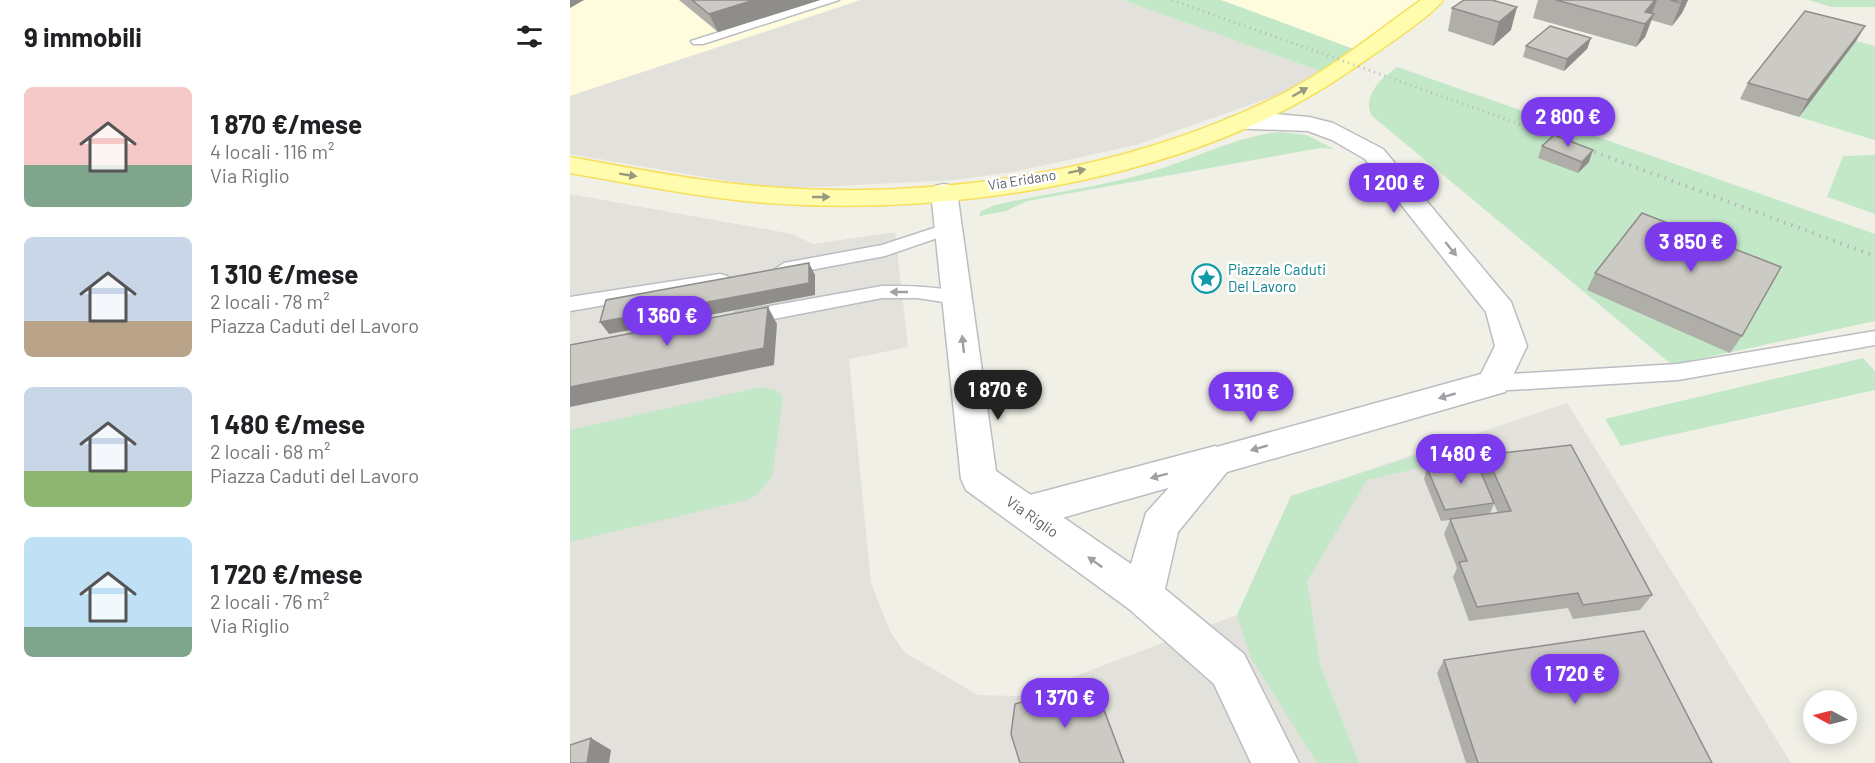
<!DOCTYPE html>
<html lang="it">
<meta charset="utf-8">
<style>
body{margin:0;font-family:Barlow,sans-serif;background:#f2f2f2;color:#202124;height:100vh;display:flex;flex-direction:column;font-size:22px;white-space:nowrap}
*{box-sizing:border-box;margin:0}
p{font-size:20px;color:#757577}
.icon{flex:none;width:33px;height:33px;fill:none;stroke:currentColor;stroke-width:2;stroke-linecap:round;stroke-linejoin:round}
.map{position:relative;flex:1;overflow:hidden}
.panel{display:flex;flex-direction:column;background:#fff;width:570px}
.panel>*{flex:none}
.needle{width:39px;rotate:277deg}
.tools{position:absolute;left:1233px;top:690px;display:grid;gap:12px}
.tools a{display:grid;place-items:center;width:54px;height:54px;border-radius:50%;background:#fff;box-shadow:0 3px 15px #0003;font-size:30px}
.price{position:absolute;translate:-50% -51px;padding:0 14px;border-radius:21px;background:#7c3aed;color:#fff;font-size:20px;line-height:39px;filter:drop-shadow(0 2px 3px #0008)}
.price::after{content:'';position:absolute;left:50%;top:36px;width:18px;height:14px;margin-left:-9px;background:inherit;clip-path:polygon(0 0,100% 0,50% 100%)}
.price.selected{background:#222;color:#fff}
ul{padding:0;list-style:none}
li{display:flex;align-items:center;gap:18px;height:150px;padding:0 24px}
li span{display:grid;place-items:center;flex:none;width:168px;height:120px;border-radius:9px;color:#555}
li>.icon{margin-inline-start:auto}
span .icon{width:72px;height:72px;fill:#fffc;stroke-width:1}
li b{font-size:26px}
h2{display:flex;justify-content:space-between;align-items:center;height:72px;padding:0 24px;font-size:26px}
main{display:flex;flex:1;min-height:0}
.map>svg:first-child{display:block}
</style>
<main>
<section class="panel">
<h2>9 immobili<svg class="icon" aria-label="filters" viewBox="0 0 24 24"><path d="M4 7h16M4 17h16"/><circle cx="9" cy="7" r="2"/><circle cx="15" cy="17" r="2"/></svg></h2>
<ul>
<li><span style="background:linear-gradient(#f6c9c9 65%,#7fa58c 0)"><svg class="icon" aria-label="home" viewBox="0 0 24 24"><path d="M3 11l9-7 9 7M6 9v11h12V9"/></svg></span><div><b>1 870 €/mese</b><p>4 locali · 116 m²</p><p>Via Riglio</p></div></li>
<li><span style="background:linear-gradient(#c9d6e8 70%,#b9a48a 0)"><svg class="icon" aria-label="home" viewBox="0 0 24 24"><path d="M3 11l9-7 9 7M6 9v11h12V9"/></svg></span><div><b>1 310 €/mese</b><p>2 locali · 78 m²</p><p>Piazza Caduti del Lavoro</p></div></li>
<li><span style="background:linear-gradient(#c9d6e8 70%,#8fb573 0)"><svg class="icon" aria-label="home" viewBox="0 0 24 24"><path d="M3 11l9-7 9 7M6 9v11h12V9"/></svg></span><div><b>1 480 €/mese</b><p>2 locali · 68 m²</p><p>Piazza Caduti del Lavoro</p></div></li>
<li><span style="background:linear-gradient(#bfe0f5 75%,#7fa58c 0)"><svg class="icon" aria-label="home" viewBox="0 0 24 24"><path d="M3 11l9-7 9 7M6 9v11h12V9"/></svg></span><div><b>1 720 €/mese</b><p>2 locali · 76 m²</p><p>Via Riglio</p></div></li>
</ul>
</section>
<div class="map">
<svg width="1305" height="763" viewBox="0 0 1305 763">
<rect width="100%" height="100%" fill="#f1f0e7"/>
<path fill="#fffbdd" d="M0 0H291L0 96Z
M651 0H858L797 54Z"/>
<path fill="#e2e1db" d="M291 0H553L750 71 716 92 566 145 443 172 384 180 206 189 0 154V96Z
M0 194 222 234 243 244 325 232 338 347 279 359 301 583 320 631 334 652 408 695 452 696 667 615 721 496 997 403 1221 763H0Z"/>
<path fill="#c3e8c8" d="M553 0H651L797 54 750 71Z
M1239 0H1305V7H1261Z
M1286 41 1305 46V140L1229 117Z
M827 67 1305 234V321L1102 365 802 116C791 96 812 78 827 67Z
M710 132 737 135 764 149 750 148 457 201 436 211 409 216 411 211 425 205C473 194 522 188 570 175 616 163 664 136 710 132Z
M1305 155V214L1257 197 1273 156Z
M1293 358 1305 371V390L1051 446 1035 419Z
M191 387 206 390 213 396 202 477 188 493 177 500 0 542V430Z
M908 435 917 452 797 480 737 581 750 665 789 763H747L681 658 667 615 721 496Z"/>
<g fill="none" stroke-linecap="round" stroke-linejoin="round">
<defs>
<path id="service" d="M250 0H269L133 44H123L121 41Z
M379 223 385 224 388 228 385 232 315 256 214 275 205 269 214 263 312 245Z
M150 274 157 276 159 280 157 284 0 311V297Z
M312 286C339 286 367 286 394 293L397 298 394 303 387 304 347 298H312L172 325 165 323 162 318 165 313 172 311Z
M1305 331V345L1108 380 923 391 916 389 912 383 916 377 923 375 1108 364Z"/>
<path id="minor" d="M645 446 658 451 663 461 658 471 456 528 443 523 437 512 443 501 456 496Z"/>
<path id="tertiary" d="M705 114 739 117 763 123 813 149 941 302 957 346 935 392 657 472 608 532 595 589 674 654 729 763H681L644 684 559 609 396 490 391 479 361 192 365 186 374 184 383 186 387 192 426 471 561 564 576 513 632 451 911 374 925 346 916 312 795 159 762 140 738 131 658 128 654 123 658 118Z"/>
<path id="primary" d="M851 0H873C861 17 804 54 784 68 627 179 386 217 197 203 131 198 65 184 0 173V157C65 169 131 182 197 187 366 200 547 173 700 100 755 74 802 35 851 0Z"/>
</defs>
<use href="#service" stroke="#bbbdc2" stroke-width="3"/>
<use href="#minor" stroke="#bbbdc2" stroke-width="3"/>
<use href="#tertiary" stroke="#bbbdc2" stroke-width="3"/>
<use href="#primary" stroke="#f6df5a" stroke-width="3"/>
<use href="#service" fill="#fff" fill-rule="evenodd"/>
<use href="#minor" fill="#fff" fill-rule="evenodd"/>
<use href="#tertiary" fill="#fff" fill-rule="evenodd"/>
<use href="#primary" fill="#fffdad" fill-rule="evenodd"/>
<path stroke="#b7b8b8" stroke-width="3" stroke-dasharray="1 4.5" stroke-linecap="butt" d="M602 0 972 132"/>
<path stroke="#b7b8b8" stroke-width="4" stroke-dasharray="1.5 6" stroke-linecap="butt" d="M968 131 1305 256"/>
</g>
<path fill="#afaea9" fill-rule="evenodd" d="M109 0H250L148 32Z
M894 0 941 30 923 46 878 31 882 8Z
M968 0H1118L1112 13 1102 26 1081 20 1075 37 1066 47 963 18Z
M1295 26 1286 41 1229 117 1170 99 1178 83Z
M1021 38 1017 49 994 71 953 57 956 46Z
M972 146 1019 162 1008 173 968 158Z
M1025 273 1172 336 1160 353 1017 290Z
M916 455 1082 595 1070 610 1003 619 998 608 899 621 883 577 887 568 874 534 880 520 871 521 854 479 857 468 910 470ZM924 504 928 513 920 514Z
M874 660 1142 763H896L867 673Z"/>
<path fill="#8f8d89" d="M0 0H14L0 8Z
M184 0H250L148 32 139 14Z
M1085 0H1087L1080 18 1084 14 1075 37 1066 47 1075 24V12Z
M1113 0H1118L1112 13 1102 26 1111 3Z
M947 7 941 30 923 46 929 22Z
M1295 26 1286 41 1229 117 1238 100Z
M1021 38 1017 49 994 71 997 59Z
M1023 150 1019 162 1008 173 1012 162Z
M239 263 245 275V295L39 334 30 322Z
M198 307 207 324 204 365 0 407V387Z
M21 738 41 750 39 763H17Z"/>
<path fill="#cccac4" stroke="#8f8d89" stroke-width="1.5" d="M122 0H184L139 14Z
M894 0H922L947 7 929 22 882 8Z
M986 0H1085L1075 12 1084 14 1075 24Z
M1100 0H1113L1111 3Z
M1235 11 1295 26 1238 100 1178 83Z
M980 26 1021 38 997 59 956 46Z
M984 135 1023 150 1012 162 972 146Z
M1072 213 1211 267 1172 336 1025 273Z
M239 263V283L30 322 36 300Z
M198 307 194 348 0 387V345Z
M1001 445 1082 595 1013 605 1008 593 907 607 889 562 897 561 880 519 941 511 916 455Z
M906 461 924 503 875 510 857 468Z
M1074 631 1142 763H908L874 660Z
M523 681 554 763H450L441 734 445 704Z
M21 738 17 763H0V745Z"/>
<defs><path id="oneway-solid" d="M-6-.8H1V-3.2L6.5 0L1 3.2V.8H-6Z" transform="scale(1.5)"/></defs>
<g fill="#969880">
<use href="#oneway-solid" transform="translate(730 92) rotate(-30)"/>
<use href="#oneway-solid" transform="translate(507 171) rotate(-12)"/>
<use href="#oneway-solid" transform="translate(58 175) rotate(9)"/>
<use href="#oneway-solid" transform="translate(251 197)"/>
</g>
<g fill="#9ea0a4">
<use href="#oneway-solid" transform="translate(881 249) rotate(51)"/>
<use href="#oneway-solid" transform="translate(329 292) rotate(-180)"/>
<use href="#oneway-solid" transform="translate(393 344) rotate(-96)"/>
<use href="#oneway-solid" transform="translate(877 396) rotate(164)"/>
<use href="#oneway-solid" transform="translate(689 448) rotate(164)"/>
<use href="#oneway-solid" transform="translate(589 476) rotate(165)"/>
<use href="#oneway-solid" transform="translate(525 562) rotate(-144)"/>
</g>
<defs>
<symbol id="sight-ring" viewBox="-11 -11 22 22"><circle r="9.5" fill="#fff" stroke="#0f9aa8" stroke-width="1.5"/><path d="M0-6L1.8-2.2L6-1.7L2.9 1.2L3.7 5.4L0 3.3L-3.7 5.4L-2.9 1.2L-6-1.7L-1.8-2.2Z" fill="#0f9aa8"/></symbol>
</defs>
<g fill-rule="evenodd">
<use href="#sight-ring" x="620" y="262" width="33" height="33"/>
</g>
<g text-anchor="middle" stroke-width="5" stroke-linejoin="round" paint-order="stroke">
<g font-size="14" fill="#5e6167" stroke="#fff">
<text transform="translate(452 180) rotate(-9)" y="5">Via Eridano</text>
</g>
<g font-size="15" fill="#0d838f" stroke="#fff" text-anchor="start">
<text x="658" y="275">Piazzale Caduti<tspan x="658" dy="17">Del Lavoro</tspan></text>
</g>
<g font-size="15" fill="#5e6167" stroke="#fff">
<text transform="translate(462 517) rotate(35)" y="5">Via Riglio</text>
</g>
</g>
</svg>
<div class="tools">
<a><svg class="needle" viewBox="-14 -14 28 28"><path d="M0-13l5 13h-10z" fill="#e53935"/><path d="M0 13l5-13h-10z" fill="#757577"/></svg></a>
</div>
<b class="price" style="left:998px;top:148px">2 800 €</b>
<b class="price" style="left:824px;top:214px">1 200 €</b>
<b class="price" style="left:1121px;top:273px">3 850 €</b>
<b class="price" style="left:97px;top:347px">1 360 €</b>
<b class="price selected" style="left:428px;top:421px">1 870 €</b>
<b class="price" style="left:681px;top:423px">1 310 €</b>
<b class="price" style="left:891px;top:485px">1 480 €</b>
<b class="price" style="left:1005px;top:705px">1 720 €</b>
<b class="price" style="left:495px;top:729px">1 370 €</b>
</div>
</main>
